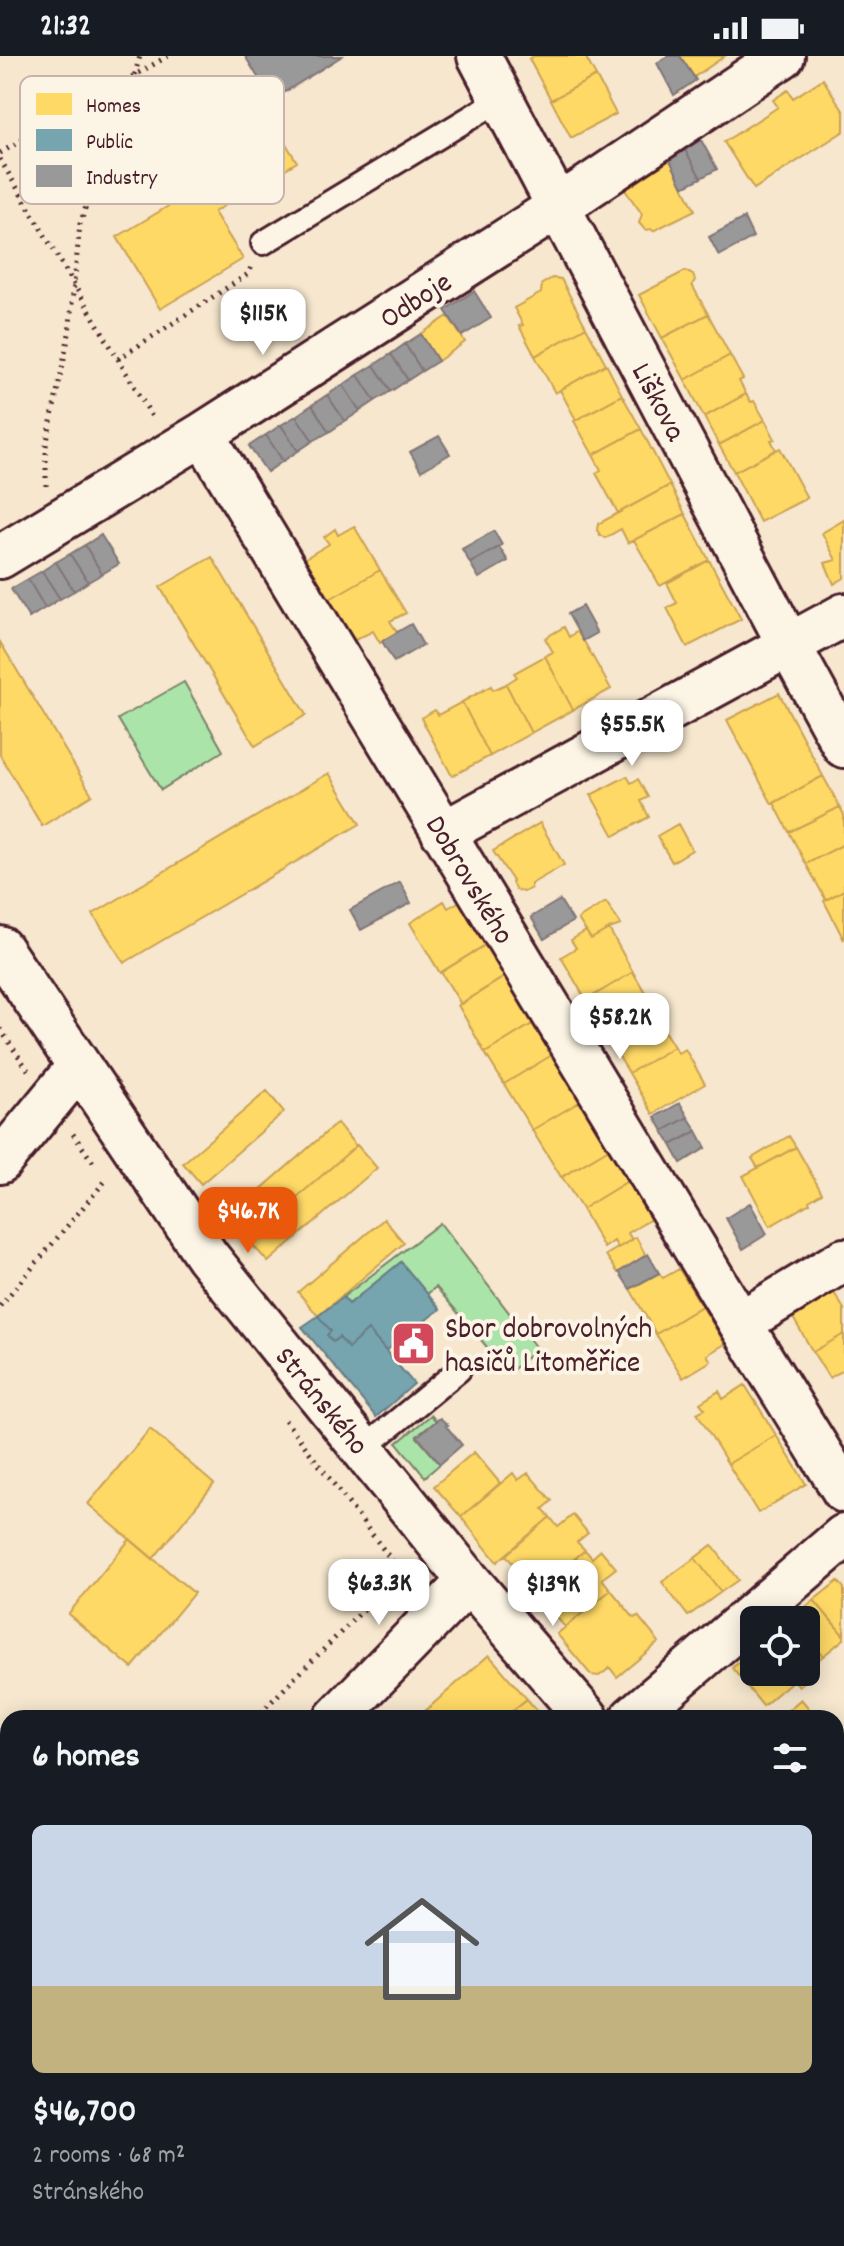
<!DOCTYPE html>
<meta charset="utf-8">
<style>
body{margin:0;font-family:Dekko,sans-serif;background:#20242c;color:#f1f3f6;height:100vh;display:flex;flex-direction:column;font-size:30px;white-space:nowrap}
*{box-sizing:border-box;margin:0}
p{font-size:26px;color:#9ea1a6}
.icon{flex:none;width:44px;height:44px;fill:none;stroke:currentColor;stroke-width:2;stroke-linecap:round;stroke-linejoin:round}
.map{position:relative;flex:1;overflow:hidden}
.panel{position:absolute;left:0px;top:1654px;width:844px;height:536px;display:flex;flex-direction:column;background:#171b24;border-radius:24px 24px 0 0;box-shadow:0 4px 20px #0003}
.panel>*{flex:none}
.buttons{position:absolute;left:740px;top:1550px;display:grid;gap:16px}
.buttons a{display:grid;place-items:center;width:80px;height:80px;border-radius:12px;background:#171b24;box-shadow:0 4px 20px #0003;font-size:40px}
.price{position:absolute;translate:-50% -68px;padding:0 18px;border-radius:16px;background:#fff;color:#222;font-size:26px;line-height:52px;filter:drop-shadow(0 2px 4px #0008)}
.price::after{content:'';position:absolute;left:50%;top:48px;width:24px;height:18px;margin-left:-12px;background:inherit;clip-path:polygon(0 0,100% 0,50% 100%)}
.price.active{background:#ea580c;color:#fff}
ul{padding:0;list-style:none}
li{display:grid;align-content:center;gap:16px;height:424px;padding:0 32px}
li span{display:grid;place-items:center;height:248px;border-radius:12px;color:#555}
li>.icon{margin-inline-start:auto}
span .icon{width:144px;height:144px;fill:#fffc;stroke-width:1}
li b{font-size:34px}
h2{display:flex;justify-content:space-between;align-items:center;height:96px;padding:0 32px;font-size:34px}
.status{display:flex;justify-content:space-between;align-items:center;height:56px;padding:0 40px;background:#171b24;direction:ltr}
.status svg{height:22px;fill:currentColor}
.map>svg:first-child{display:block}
</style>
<div class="status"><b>21:32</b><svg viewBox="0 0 49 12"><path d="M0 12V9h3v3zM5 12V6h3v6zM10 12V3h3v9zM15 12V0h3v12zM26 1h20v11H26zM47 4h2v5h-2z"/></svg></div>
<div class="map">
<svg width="844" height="2190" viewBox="0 0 844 2190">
<rect width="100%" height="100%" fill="#f6e7ce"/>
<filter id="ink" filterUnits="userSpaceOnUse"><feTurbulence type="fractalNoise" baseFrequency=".0125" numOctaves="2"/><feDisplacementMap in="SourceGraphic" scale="16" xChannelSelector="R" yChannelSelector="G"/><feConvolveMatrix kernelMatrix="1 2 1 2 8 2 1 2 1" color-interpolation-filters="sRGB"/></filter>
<g filter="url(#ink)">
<path fill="#abe4a8" stroke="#7a826a" stroke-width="2" d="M184 626 223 695 161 734 118 663Z
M440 1167 537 1293 509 1317 436 1231 427 1238 401 1206 349 1248 343 1241Z
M431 1359 436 1365 417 1381 440 1408 425 1421 397 1387Z"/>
<path fill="#ffd966" stroke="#c9a154" stroke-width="2" d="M534 0H585L596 20 551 44 529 3Z
M680 0H725L694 21Z
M596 20 616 58 571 82 551 44Z
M823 23 844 56V75L754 133 724 86 778 51 773 44 788 34 793 42Z
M254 35 297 106 214 156 243 203 160 253 117 181 200 131 172 85Z
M670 104 695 154 653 175 652 173 645 174 639 167 642 158 625 134Z
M685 215 693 219 695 224 692 229 708 258 662 282 639 239Z
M552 222 561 223 586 271 535 300 519 270 523 269 514 252 541 237 542 228Z
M708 258 730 299 685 324 662 282Z
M448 260 465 286 438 305 421 278Z
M586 271 606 308 555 337 535 300Z
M730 299 743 323 739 325 746 338 704 361 685 324Z
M606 308 622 339 576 364 560 334Z
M746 338 751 346 754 345 765 364 719 389 704 361Z
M622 339 641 373 593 399 574 365Z
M765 364 775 383 771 384 776 394 734 416 719 389Z
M641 373 670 429 618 457 596 417 601 414 593 399Z
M780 392 807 442 760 466 734 416Z
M670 429 685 458 628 487 621 473 605 482 600 479 597 474 598 468Z
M685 458 709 504 660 530 634 484Z
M844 464V522L834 528 825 507 836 504 822 477Z
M354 470 380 514 328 544 304 503 329 488 324 481 335 473 338 479Z
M212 501 306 659 255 690 160 531Z
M709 504 741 563 687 591 667 552 677 547 667 527Z
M380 514 406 557 390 565 397 576 380 587 373 575 353 585 328 544Z
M564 571 569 581 578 575 611 633 573 654 545 600 553 596 545 582Z
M0 586 92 739 42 770 0 699Z
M545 600 573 654 531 677 506 628 517 621 514 617Z
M506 628 531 677 490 700 462 646 491 630 493 634Z
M779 637 823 720 772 748 727 664Z
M462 646 490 700 452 720 421 662 435 654 438 659Z
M329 717 360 768 124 907 93 858Z
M627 720 631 727 638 723 648 741 641 745 649 761 614 780 591 739Z
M823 720 840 751 789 776 774 747Z
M840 751 844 759V788L806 808 789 776Z
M540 767 564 809 531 828V832L524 836 516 834 512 827 513 825 493 795Z
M678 768 692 794 672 806 657 780Z
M844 788V834L826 844 806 808Z
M844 834V884L824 845Z
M462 844 487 888 440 917 410 867 444 845 448 852Z
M606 846 621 869 609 873 591 883 578 863Z
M609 873 633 916 586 944 561 901 576 892 571 884 586 875 591 883Z
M487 888 506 920 461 948 441 916Z
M633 916 658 958 610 986 586 944Z
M506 920 534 967 485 997 458 949Z
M655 960 674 991 629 1017 610 986Z
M534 967 552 999 504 1028 485 997Z
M674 991 678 997 685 993 705 1028 653 1058 629 1017Z
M552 999 581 1045 532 1074 504 1028Z
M267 1035 284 1056 201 1128 183 1107Z
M581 1045 609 1093 561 1121 532 1074Z
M337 1067 356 1090 248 1184 228 1162Z
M789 1080 796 1091 758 1112 752 1102Z
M357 1089 377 1112 268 1206 248 1184Z
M796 1091 822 1137 809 1145 810 1147 770 1170 743 1120Z
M609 1093 628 1125 582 1153 562 1121Z
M628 1125 651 1163 628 1177 632 1184 618 1192 614 1185 604 1192 582 1153Z
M384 1163 404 1187 318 1260 298 1236Z
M636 1181 646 1200 618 1217 606 1199Z
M679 1213 702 1250 656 1278 630 1233 659 1217 663 1222Z
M833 1235 844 1253V1278L813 1296 792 1260Z
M702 1250 725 1288 707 1299 711 1305 683 1322 656 1278Z
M844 1278V1314L829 1322 813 1296Z
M745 1329 776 1379 728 1408 697 1357 705 1353 700 1347 719 1335 723 1343Z
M150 1373 214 1428 153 1503 88 1448Z
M776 1379 806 1428 758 1457 728 1408Z
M474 1396 500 1427 461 1461 434 1430Z
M513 1417 518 1424 528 1417 552 1445 543 1453 550 1461 497 1506 461 1461Z
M573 1459 588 1477 577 1486 585 1494 535 1536 506 1499 550 1461 558 1471Z
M130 1483 194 1537 132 1612 68 1558Z
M712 1489 738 1524 721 1536 695 1502Z
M585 1494 592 1502 601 1494 616 1512 602 1523 611 1534 565 1571 535 1536Z
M695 1502 721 1536 688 1560 662 1526Z
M838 1525 844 1532V1580L814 1544Z
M611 1534 634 1562 638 1560 659 1586 617 1621 610 1612 599 1620 591 1619 557 1578Z
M814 1544 844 1580V1583L823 1600 806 1581V1564H791Z
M806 1581 823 1600 809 1611 814 1618 799 1630 794 1624 790 1627 780 1616H806Z
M754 1594V1616H780L790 1627 763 1650 732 1612Z
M489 1599 527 1643 503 1662H417Z
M527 1643 543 1662H503Z
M801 1643 817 1662H779Z
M836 1684 844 1693V1712L836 1719Z
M843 1830 844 1885 836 1892V1836Z
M844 2169V2190H823L831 2182H836V2177Z
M180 2182H266L275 2190H188Z
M544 2182H607L614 2190H545L541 2185Z
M607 2182H650L640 2190H614Z"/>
<path fill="#76a5af" stroke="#697d87" stroke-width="2" d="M401 1206 440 1253 386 1295 368 1274 348 1292 339 1281 333 1286 327 1279 331 1275 318 1260 343 1241 349 1248Z
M318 1260 331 1275 327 1279 333 1286 339 1281 348 1292 368 1274 414 1328 376 1361 302 1271Z"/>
<path fill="#999" stroke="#817478" stroke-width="2" d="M245 0H342L272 44Z
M668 0H680L696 24 674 39 657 7Z
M701 84 717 113 701 122 685 94Z
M685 94 701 122 683 131 670 104Z
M744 162 753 181 719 200 709 181Z
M474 235 491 262 462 280 445 254Z
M421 278 438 305 422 315 405 288Z
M405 288 422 315 408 324 391 298Z
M391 298 408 324 391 335 374 309Z
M374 309 391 335 375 345 358 319Z
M358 319 375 345 360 355 343 329Z
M343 329 360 355 345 365 327 339Z
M327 339 345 365 329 376 312 349Z
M312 349 329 376 313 385 296 360Z
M296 360 313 385 298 395 281 369Z
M281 369 298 395 283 405 266 379Z
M266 379 283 405 267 416 249 390Z
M439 380 450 398 421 415 410 396Z
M494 475 502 489 470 507 462 493Z
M101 479 119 508 102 518 85 489Z
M85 489 102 518 88 526 70 498Z
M499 491 508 505 479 522 470 507Z
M70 498 88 526 74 535 56 506Z
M56 506 74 535 60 543 42 515Z
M42 515 60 543 45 552 28 523Z
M28 523 45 552 29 562 11 533Z
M582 550 597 577 583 585 568 558Z
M411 568 423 589 394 606 382 585Z
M400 826 411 847 361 874 350 854Z
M560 844 573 865 544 883 531 861Z
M680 1047 688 1061 663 1075 655 1061Z
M688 1061 697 1075 671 1089 663 1075Z
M697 1075 706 1092 681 1107 671 1089Z
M750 1147 767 1178 743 1193 726 1162Z
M648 1198 659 1217 630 1233 619 1216Z
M440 1362 448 1369 446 1370 462 1389 440 1408 417 1380Z
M0 2069 8 2076V2111L0 2121Z"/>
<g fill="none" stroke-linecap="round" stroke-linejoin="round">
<defs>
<path id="lane" d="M263 187 501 43
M363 1393 459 1314"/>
<path id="street" d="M479 0 789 589 844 690
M203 378 740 1267 844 1435
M0 501 203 378 558 151 783 0
M443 777 844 559
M0 892 207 1200 469 1525 587 1662
M0 1106 79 1010
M740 1267 844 1204
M336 1662 469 1525
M632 1662 844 1480
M836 1958 844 1968
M0 2009 8 2001"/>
<path id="secondary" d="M836 2083 844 2079
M688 2190 698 2182"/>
</defs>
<use href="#lane" stroke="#4a1f2b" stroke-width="28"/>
<use href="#street" stroke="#4a1f2b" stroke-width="48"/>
<use href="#secondary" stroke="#4a1f2b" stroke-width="50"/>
<path stroke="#4a1f2b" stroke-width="5" stroke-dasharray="2 6" stroke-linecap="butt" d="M0 97 168 0
M0 103 154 364
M118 303 248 218 251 211
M46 430V390L69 278 80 168 119 54 134 21 140 0
M0 973 28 1014
M73 1078 95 1109
M0 1250 106 1124
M285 1364 412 1531
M255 1662 400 1517
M0 1933 8 1924
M300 2190 309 2182"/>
<use href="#lane" stroke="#fcf5e5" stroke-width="22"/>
<use href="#street" stroke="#fcf5e5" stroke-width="42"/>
<use href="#secondary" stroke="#fcf5e5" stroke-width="44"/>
</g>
</g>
<defs>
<symbol id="civic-square" viewBox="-11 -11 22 22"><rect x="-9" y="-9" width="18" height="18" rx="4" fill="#d1495b" stroke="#fcf5e5"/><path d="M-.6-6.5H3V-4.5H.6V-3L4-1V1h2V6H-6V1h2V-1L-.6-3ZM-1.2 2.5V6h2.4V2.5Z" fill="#fff"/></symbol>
</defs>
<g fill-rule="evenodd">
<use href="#civic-square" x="388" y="1262" width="51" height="51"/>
</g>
<g text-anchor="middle" stroke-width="8" stroke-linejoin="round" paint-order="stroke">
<g font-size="30" fill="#4a1f2b" stroke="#fcf5e5">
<text transform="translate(415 243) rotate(-33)" y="10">Odboje</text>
<text transform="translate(660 345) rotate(62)" y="10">Liškova</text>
<text transform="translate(471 823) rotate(59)" y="10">Dobrovského</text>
<text transform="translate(323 1344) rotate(51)" y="10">Stránského</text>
</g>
<g font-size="30" fill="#4a1f2b" stroke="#fcf5e5" text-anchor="start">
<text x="445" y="1281">Sbor dobrovolných<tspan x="445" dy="34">hasičů Litoměřice</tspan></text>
</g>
</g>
<rect x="20" y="20" width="264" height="128" rx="12" fill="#fcf5e5" stroke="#c7b5ad" stroke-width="2"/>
<rect x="36" y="37" width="36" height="22" fill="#ffd966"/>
<rect x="36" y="73" width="36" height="22" fill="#76a5af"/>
<rect x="36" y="109" width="36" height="22" fill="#999"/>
<g font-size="22" fill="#4a1f2b">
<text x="86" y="56">Homes</text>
<text x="86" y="92">Public</text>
<text x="86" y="128">Industry</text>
</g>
</svg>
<div class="buttons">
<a><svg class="icon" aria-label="locate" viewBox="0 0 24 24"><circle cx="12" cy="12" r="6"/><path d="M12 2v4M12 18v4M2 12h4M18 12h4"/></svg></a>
</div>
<b class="price" style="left:263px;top:301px">$115K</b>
<b class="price" style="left:632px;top:712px">$55.5K</b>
<b class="price" style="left:620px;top:1005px">$58.2K</b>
<b class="price active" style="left:248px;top:1199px">$46.7K</b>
<b class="price" style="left:379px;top:1571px">$63.3K</b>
<b class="price" style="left:553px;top:1572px">$139K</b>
<section class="panel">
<h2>6 homes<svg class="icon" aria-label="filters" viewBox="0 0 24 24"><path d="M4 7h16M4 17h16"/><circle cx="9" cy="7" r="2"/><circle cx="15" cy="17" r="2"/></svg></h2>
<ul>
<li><span style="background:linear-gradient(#c9d6e8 65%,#c2b280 0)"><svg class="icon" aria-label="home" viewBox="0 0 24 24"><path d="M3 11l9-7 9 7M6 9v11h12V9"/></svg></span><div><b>$46,700</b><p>2 rooms · 68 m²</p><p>Stránského</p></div></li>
</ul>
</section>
</div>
